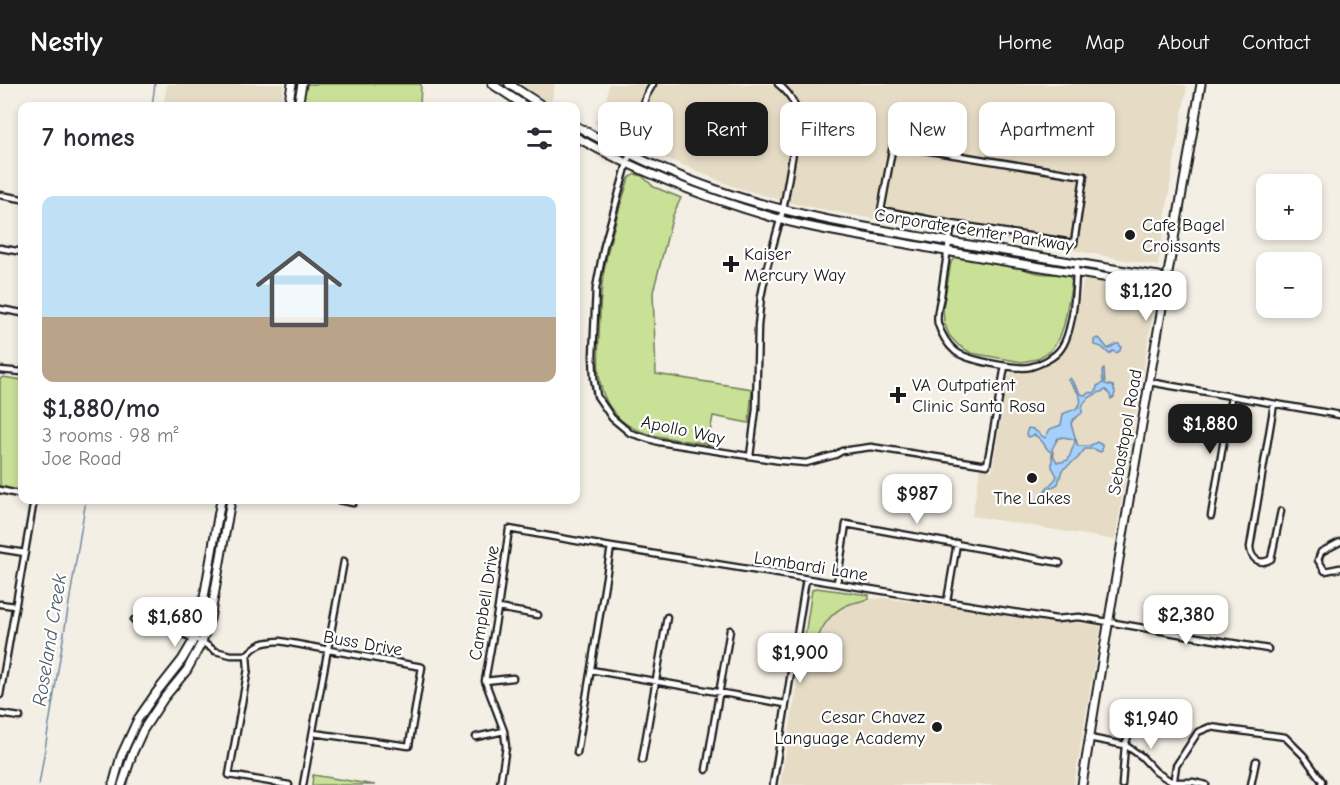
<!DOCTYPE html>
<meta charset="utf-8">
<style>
body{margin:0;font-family:"Comic Neue",sans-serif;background:#f7f7f7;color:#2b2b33;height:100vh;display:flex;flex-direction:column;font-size:22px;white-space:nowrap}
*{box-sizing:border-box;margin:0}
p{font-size:20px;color:#7c7c81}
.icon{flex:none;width:33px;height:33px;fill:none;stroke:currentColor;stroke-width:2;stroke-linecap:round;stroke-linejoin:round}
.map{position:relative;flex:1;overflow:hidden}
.drawer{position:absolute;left:18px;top:18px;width:562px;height:402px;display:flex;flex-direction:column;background:#fff;border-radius:12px;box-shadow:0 3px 9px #0003}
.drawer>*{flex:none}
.top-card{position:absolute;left:598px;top:18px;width:570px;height:54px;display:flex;gap:12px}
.fabs{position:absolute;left:1256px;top:90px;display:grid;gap:12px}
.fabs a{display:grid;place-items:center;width:66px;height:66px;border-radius:12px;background:#fff;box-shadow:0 3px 9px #0003;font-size:30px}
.price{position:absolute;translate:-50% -51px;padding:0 14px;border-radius:12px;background:#fff;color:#222;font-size:20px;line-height:39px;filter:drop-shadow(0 2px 3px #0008)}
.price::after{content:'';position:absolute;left:50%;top:36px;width:18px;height:14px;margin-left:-9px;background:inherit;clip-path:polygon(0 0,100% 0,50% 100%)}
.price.active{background:#1c1c1c;color:#fff}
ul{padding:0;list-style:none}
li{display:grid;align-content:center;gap:12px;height:318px;padding:0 24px}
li+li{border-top:2px solid #e1e1e2}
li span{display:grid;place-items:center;height:186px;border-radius:12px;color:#555}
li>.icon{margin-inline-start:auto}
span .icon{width:108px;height:108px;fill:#fffc;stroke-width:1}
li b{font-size:26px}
h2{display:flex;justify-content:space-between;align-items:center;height:72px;padding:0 24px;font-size:26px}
.tag{padding:0 21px;border-radius:12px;background:#fff;box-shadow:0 3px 9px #0003;font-size:21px;line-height:54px}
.tag.active{background:#1c1c1c;color:#fff}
header{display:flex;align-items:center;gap:36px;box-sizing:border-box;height:84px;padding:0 30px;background:#1c1c1c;color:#fff}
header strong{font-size:28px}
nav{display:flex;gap:33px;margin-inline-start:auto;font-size:21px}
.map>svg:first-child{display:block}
</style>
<header>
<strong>Nestly</strong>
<nav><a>Home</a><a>Map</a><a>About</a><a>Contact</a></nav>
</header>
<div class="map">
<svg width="1340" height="701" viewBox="0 0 1340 701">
<rect width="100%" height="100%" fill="#f4efe5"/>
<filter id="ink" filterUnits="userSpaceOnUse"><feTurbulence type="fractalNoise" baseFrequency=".0167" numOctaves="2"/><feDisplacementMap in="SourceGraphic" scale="12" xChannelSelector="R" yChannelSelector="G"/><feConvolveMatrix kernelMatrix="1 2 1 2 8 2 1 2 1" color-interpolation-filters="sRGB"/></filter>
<g filter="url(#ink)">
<path fill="#e6dcc6" d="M167 0H284L281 22H163Z
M520 0H555L551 21Z
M609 0H1174L1187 2 1171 96 1158 182 1083 168 883 137 795 120 732 102 640 63 594 39 606 18Z
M1090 194 1150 204 1154 206 1156 209 1115 456 972 432 980 385 992 387 1008 293 1013 288H1030L1040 285 1053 278 1062 270 1072 253 1083 198 1086 195Z
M884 514 1101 542 1074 701H780L800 584 811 586 812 574 817 554 834 529 848 520 869 515Z"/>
<path fill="#c8e197" stroke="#727e5a" stroke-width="1.5" d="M306 0H421L420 22H302Z
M635 90 642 92 654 103 681 114 673 131 653 208 656 290 752 305 749 339 713 332 708 360C681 355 643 355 621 336 595 313 598 282 599 251 600 230 600 208 604 187 609 155 620 124 629 94Z
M956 173 1019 183C1028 187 1039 190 1049 190 1057 190 1062 189 1069 192L1072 198 1064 241 1059 255 1050 267 1037 275 1022 278 971 269 958 261 949 251 944 238 943 224 951 178Z
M3 293 22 296V410L0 404V295Z
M816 504 869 511V515C863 517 856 518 850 520 824 529 812 560 811 586L800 584 812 506Z
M313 691 375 701H312Z"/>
<path fill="#a4d0fe" stroke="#6e88a4" stroke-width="1.5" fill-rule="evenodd" d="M1097 254 1100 255 1108 265 1116 260H1119L1121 263 1120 267 1116 269 1113 267 1109 270C1103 264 1102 262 1094 261V256Z
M1104 285 1105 300 1113 302 1115 308 1114 313 1111 315 1110 311 1106 306C1100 308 1088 313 1084 319 1082 321 1082 326 1082 329L1073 336 1071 340 1078 362H1089L1097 358 1102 361V367L1100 368 1094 365H1085L1077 375 1062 386 1058 400 1044 408 1043 419 1035 420 1034 418 1042 412C1044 403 1054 400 1057 392L1052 383V369C1043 364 1045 356 1034 351L1029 353 1027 352 1026 350 1028 344 1033 345 1045 354 1050 345 1061 341 1063 330C1068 327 1074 327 1078 323 1086 314 1073 303 1068 296L1070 294 1081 310 1085 311 1090 308 1093 309 1096 307 1097 302 1103 299 1102 287ZM1062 353 1074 355 1075 358 1068 376 1061 378H1057L1054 373 1052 365 1058 354H1061Z"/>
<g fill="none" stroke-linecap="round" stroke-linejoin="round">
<path stroke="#6e88a4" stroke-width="1.5" d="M152 22 155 0
M39 701 86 416"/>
<defs>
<path id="street" d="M653 0 646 12 604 162 596 204 593 271 594 294 597 312 612 334 630 349 659 358 781 377 806 379 835 371 842 367 871 363 987 381 1005 282
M0 111 22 115
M952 140 1074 159 1084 92 893 61 881 126 952 140C948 164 944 188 941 212 939 220 936 232 938 240 941 249 947 260 955 267 965 276 1017 286 1030 283 1039 281 1053 274 1059 267 1074 250 1076 201 1076 179
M0 164 22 168
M0 225 22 229
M0 286 22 288
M1149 298 1340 331
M1274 320 1250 463C1251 475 1260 482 1271 475L1281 427
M750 372 756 325 758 242 761 213 767 183 783 126 798 40C798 24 791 10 778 0
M0 406 22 411
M338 416 353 419 354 416
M1211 432 1231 313
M1340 458 1321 468 1318 476 1325 487 1340 484
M0 465 25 469
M837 499 846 440 1060 479
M947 517 957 459
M0 520 15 522
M498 524 538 531
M134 536 176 547 202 558 215 567 231 571H247C258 559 263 558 280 557L422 583 409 662 313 649
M247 571 248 585 229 691 289 701
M591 586 785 620
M485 597 513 594
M0 611 34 416
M0 630 20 633
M476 653 504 647
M1089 654 1125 661 1141 672 1156 688 1172 698H1193L1206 701
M577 669 611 463
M642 676 667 533
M706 686 730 546
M303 701 344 477
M500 701 506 663 504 647 485 597 498 524 509 445 611 463 1056 535 1079 533 1268 565
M773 701 806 495
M1122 701 1125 661 1136 631
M1173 701 1176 682 1198 648 1210 643 1285 653 1304 672 1322 697 1321 701
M1251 701 1256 677"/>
<path id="secondary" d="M492 0 525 22
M509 0 543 22
M288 22 292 0
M298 22 302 0
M576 42C621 67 668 89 717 106 789 131 864 143 939 156 1012 168 1085 181 1159 192L1166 199
M576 53C642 90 714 117 786 137 833 149 881 155 929 164 1005 178 1081 189 1157 202L1166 199
M113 701 121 672 138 635 156 609 182 576 192 559 202 525 221 416
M122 701 133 668 143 646 164 614 187 586 202 558 210 535 231 416
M1082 701C1119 467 1160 234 1201 0"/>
</defs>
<use href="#street" stroke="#1c1c1c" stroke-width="9"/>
<use href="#secondary" stroke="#1c1c1c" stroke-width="11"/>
<use href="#street" stroke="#fff" stroke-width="4.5"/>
<use href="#secondary" stroke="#fff" stroke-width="7"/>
</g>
</g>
<g fill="#1c1c1c" stroke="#fff" stroke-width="2">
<circle cx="1130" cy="151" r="6"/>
<path d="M728 171h6v6h6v6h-6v6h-6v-6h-6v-6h6z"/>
<path d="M895 302h6v6h6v6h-6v6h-6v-6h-6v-6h6z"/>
<circle cx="1032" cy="394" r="6"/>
<circle cx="937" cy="643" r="6"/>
</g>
<g text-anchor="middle" stroke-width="4.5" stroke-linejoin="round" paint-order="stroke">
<g font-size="18" fill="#1c1c1c" stroke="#fff" text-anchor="start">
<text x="1142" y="147">Cafe Bagel<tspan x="1142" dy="21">Croissants</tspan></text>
<text x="744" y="176">Kaiser<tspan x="744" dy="21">Mercury Way</tspan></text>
<text x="912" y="307">VA Outpatient<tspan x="912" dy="21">Clinic Santa Rosa</tspan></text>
<text x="1032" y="420" text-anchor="middle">The Lakes</text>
<text x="925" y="639" text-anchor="end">Cesar Chavez<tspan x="925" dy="21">Language Academy</tspan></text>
</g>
<g font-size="18" fill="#1c1c1c" stroke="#fff">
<text transform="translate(974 146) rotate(9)" y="6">Corporate Center Parkway</text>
<text transform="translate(683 346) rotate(12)" y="6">Apollo Way</text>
<text transform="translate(1125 348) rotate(-80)" y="6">Sebastopol Road</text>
<text transform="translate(811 482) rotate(9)" y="6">Lombardi Lane</text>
<text transform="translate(484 519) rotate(-81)" y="6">Campbell Drive</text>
<text transform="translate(363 559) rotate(10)" y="6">Buss Drive</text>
</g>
<g font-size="20" font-style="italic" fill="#4c5b6b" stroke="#fff">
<text transform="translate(49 556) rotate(-81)" y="7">Roseland Creek</text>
</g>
</g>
</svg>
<div class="fabs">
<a>+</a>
<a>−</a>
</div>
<b class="price" style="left:1146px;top:238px">$1,120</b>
<b class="price active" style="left:1210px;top:371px">$1,880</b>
<b class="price" style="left:917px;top:441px">$987</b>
<b class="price" style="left:1186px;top:562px">$2,380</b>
<b class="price" style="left:175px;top:564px">$1,680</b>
<b class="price" style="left:800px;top:600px">$1,900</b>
<b class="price" style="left:1151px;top:666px">$1,940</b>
<div class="top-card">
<a class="tag">Buy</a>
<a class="tag active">Rent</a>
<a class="tag">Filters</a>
<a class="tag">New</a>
<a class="tag">Apartment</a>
</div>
<section class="drawer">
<h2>7 homes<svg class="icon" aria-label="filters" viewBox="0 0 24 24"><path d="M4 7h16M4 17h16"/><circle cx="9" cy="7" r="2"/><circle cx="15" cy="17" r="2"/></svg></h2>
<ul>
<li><span style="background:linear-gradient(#bfe0f5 65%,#b9a48a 0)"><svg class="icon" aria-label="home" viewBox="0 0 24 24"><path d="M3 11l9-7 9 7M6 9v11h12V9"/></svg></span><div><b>$1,880/mo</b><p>3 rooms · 98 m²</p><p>Joe Road</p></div></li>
</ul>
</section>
</div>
